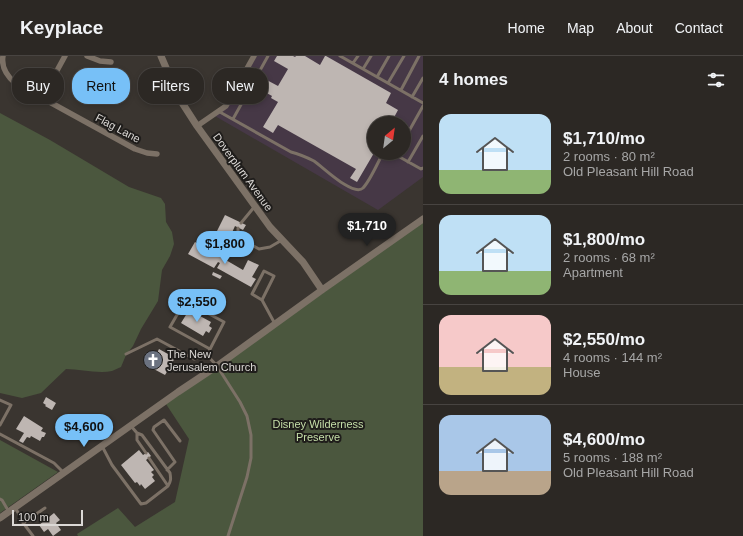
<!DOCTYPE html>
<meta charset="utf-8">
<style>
body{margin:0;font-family:Helvetica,sans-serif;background:#34302c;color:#f1f3f6;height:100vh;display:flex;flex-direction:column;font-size:15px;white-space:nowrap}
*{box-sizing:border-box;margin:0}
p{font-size:13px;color:#a6a6a6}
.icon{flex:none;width:22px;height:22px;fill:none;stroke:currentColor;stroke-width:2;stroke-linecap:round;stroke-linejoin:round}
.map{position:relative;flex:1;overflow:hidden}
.details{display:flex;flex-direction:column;background:#2c2824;width:320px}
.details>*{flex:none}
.banner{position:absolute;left:12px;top:12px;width:351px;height:36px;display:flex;gap:8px}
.needle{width:26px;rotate:29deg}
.fabs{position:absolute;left:367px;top:60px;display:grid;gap:8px}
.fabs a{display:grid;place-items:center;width:44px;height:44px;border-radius:50%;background:#2c2824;box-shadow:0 2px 6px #0003,0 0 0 1px #484441;font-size:20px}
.scale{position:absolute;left:12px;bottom:10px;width:71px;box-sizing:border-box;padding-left:4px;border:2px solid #dcd9d6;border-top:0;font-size:11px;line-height:14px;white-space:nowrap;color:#dcd9d6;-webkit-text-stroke:3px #1f1d1b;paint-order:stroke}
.price{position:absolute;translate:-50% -34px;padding:0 9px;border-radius:14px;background:#77c0f7;color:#111;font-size:13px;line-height:26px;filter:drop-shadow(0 1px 2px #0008)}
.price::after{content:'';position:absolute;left:50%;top:24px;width:12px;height:9px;margin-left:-6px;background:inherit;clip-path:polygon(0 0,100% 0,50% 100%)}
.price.on{background:#222;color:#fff}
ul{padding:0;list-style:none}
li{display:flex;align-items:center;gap:12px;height:100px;padding:0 16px}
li+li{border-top:1px solid #484441}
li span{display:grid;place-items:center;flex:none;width:112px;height:80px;border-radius:12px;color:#555}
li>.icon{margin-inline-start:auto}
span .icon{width:48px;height:48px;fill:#fffc;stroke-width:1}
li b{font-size:17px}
h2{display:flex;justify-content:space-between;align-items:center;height:48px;padding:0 16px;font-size:17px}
.pill{padding:0 14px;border-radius:16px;background:#2c2824;box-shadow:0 2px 6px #0003,0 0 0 1px #484441;font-size:14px;line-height:36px}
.pill.on{background:#77c0f7;color:#111}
header{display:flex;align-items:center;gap:24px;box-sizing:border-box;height:56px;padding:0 20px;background:#2c2824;border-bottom:1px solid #484441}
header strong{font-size:19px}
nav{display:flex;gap:22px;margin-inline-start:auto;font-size:14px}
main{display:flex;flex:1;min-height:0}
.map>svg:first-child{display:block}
</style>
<header>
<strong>Keyplace</strong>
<nav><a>Home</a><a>Map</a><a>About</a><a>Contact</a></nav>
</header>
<main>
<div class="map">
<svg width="423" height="480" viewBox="0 0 423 480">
<rect width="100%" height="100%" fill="#3a3530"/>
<path fill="#463846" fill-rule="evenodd" d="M257 0H423V121L378 154 215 60 228 51ZM374 67H404V97H374Z"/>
<path fill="#4b573e" d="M0 57 50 84 129 131 161 142 165 148 166 166 172 176 174 188 170 200 162 214 158 245 141 273 133 290 126 299 121 311C118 312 115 314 112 315 98 318 80 313 66 313L41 337 22 342 0 337Z
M423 166V480H78L77 478 118 452 135 471 175 446 189 383 166 348Z
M0 384 58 416 0 457Z"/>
<path fill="#beb6b2" d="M277 0H293L295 1 296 0H305L320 9 325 0H326L391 37 386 47 398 54 391 67H374V97L357 126 350 122 356 113 278 69 273 77 263 71 278 46 271 42 272 40 258 32 263 22 278 30 288 13 274 5Z
M225 159 246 169 243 174 235 170 230 181 217 175Z
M195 186 243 214 248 204 259 209 252 221 256 223 251 231 217 212 220 207 218 206 214 212 188 198Z
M213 216 222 220 220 223 212 219Z
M189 254 211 266 209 270 212 272 209 277 206 275 203 280 181 267Z
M159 293 175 302 172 307 173 308 170 315 168 314 165 319 150 311 153 305 150 303 153 297 156 299Z
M46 341 56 347 52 354 45 350 46 349 43 347Z
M24 360 43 372 41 375 46 377 44 381H42L40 385 31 380 30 382 27 381 23 387 19 385 24 377 16 373Z
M139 394 143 399 148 396 151 400 146 404 154 414 151 416 154 419 152 421 155 425 145 433 141 428 140 430 137 426 135 427 121 409Z
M54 457 60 464 56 467 61 474 53 480 48 473 44 476 39 469Z"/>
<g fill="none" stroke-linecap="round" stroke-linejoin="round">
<path stroke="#7c7166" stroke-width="3" d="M340 0 423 47
M353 7 358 0
M363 13 371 0
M377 21 389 0
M388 27 404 0
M401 34 419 0
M412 41 423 22
M218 55 291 96C299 98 306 101 314 105 323 111 353 141 363 132 370 125 378 106 383 97
M233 63 268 0
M404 84 423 50
M397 97 396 99 421 113 423 112
M408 106 423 80
M241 167 255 150
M238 172V179L239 182 259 193 270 191 282 184
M262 244 274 220 264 215 252 238 262 244 275 268
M210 293 170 271 185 245 224 266 207 299 217 310 240 346 247 360 251 379V402L247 421 228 480
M126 298 157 283 194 303 207 299
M0 344 11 349 0 369
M137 377V384L146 397
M0 378 54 407 64 417
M102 390 112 409 141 448 146 447 168 430C171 425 171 423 170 417L142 379 137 377 131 370
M149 402 168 430
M167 414 175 406 153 374 154 371 164 364 180 385
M0 443 2 444 9 456
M15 451 24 468 33 480
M23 467 45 452"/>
<path stroke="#7c7166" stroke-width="5.5" d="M3 0C1 11 7 20 15 27L135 93 147 97 157 98
M87 0 100 5 111 6
M42 42 65 0
M197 70 226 50 254 0"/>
<path stroke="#7c7166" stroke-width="7" d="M161 0 179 42 197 70 270 171 303 206 322 234
M0 462 178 336 217 310 322 234 423 163"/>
</g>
<defs>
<symbol id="church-disc" viewBox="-11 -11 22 22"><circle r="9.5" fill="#6b7280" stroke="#1f1d1b"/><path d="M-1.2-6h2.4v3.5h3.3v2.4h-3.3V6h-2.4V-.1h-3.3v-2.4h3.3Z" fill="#fff"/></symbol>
</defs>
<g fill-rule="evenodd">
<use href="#church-disc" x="142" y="293" width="22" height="22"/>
</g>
<g text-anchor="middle" stroke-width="4" stroke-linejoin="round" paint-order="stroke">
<g font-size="11" fill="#dcd9d6" stroke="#1f1d1b">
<text transform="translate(118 72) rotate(28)" y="4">Flag Lane</text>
<text transform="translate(243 116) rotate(54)" y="4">Doverplum Avenue</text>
</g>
<g font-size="11" fill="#dcd9d6" stroke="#1f1d1b" text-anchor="start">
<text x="167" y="302">The New<tspan x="167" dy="13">Jerusalem Church</tspan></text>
</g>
<g font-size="11" fill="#c6dfa9" stroke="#1f1d1b">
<text x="318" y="372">Disney Wilderness<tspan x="318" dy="13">Preserve</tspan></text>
</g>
</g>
</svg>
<div class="fabs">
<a><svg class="needle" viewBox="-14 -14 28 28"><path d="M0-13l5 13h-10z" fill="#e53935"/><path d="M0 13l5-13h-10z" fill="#a6a6a6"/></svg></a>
</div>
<div class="scale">100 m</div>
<b class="price on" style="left:367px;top:191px">$1,710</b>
<b class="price" style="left:225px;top:209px">$1,800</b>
<b class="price" style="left:197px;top:267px">$2,550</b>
<b class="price" style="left:84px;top:392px">$4,600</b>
<div class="banner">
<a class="pill">Buy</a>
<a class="pill on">Rent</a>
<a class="pill">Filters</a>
<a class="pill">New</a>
</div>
</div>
<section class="details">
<h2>4 homes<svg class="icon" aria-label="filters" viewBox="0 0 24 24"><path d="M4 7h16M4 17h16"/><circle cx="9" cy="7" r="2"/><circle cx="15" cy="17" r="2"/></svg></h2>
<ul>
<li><span style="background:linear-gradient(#bfe0f5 70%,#8fb573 0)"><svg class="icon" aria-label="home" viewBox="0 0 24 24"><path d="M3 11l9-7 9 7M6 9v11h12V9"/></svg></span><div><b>$1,710/mo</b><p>2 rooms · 80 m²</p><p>Old Pleasant Hill Road</p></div></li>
<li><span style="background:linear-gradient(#bfe0f5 70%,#8fb573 0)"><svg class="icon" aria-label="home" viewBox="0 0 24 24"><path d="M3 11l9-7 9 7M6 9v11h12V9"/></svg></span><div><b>$1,800/mo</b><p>2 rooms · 68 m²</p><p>Apartment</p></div></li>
<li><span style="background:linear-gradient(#f6c9c9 65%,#c2b280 0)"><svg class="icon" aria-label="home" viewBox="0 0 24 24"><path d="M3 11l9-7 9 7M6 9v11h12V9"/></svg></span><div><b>$2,550/mo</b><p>4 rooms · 144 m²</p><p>House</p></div></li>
<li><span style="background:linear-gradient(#a9c7e8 70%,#b9a48a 0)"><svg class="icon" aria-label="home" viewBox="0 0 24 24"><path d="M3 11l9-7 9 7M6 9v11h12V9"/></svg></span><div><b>$4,600/mo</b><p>5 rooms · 188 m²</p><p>Old Pleasant Hill Road</p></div></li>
</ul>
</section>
</main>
